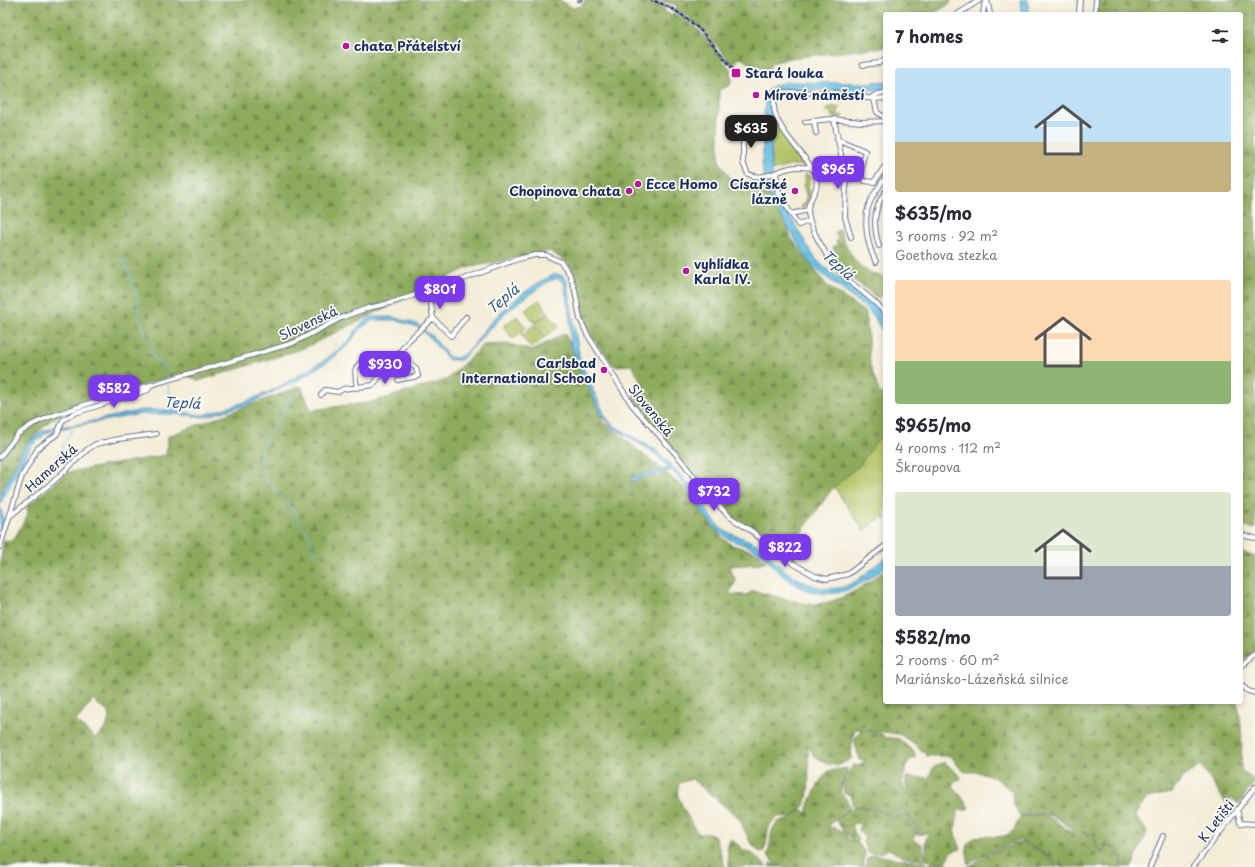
<!DOCTYPE html>
<meta charset="utf-8">
<style>
body{margin:0;font-family:"Playpen Sans",sans-serif;background:#f7f7f7;color:#2b2b33;height:100vh;display:flex;flex-direction:column;font-size:15px;white-space:nowrap}
*{box-sizing:border-box;margin:0}
p{font-size:13px;color:#7c7c81}
.icon{flex:none;width:22px;height:22px;fill:none;stroke:currentColor;stroke-width:2;stroke-linecap:round;stroke-linejoin:round}
.map{position:relative;flex:1;overflow:hidden}
.panel{position:absolute;left:883px;top:12px;width:360px;height:692px;display:flex;flex-direction:column;background:#fff;border-radius:4px;box-shadow:0 2px 6px #0003}
.panel>*{flex:none}
.price{position:absolute;translate:-50% -34px;padding:0 9px;border-radius:8px;background:#7c3aed;color:#fff;font-size:13px;line-height:26px;filter:drop-shadow(0 1px 2px #0008)}
.price::after{content:'';position:absolute;left:50%;top:24px;width:12px;height:9px;margin-left:-6px;background:inherit;clip-path:polygon(0 0,100% 0,50% 100%)}
.price.on{background:#222;color:#fff}
ul{padding:0;list-style:none}
li{display:grid;align-content:center;gap:8px;height:212px;padding:0 12px}
li span{display:grid;place-items:center;height:124px;border-radius:4px;color:#555}
li>.icon{margin-inline-start:auto}
span .icon{width:72px;height:72px;fill:#fffc;stroke-width:1}
li b{font-size:17px}
h2{display:flex;justify-content:space-between;align-items:center;height:48px;padding:0 12px;font-size:17px}
.map>svg:first-child{display:block}
</style>
<div class="map">
<svg width="1255" height="867" viewBox="0 0 1255 867">
<defs>
<pattern id="grass-tufts" width="24" height="20" patternUnits="userSpaceOnUse"><rect width="24" height="20" fill="#b3c467"/><path d="M3 7l-1-3M5 7V3M7 7l1-3M15 17l-1-3M17 17v-4M19 17l1-3" fill="none" stroke="#91a058"/></pattern>
<pattern id="forest-firs" width="22" height="20" patternUnits="userSpaceOnUse"><rect width="22" height="20" fill="#8eaa5c"/><path d="M5 1l3.5 6h-7zM16 11l3.5 6h-7z" fill="#738b4f"/></pattern>
<pattern id="water-ripples" width="26" height="14" patternUnits="userSpaceOnUse"><rect width="26" height="14" fill="#67bfe4"/><path d="M2 4q2-2 4 0t4 0M15 11q2-2 4 0t4 0" fill="none" stroke="#549cbc"/></pattern>
</defs>
<rect width="100%" height="100%" fill="#fdfcf7"/>
<filter id="ink" filterUnits="userSpaceOnUse"><feTurbulence type="fractalNoise" baseFrequency=".025" numOctaves="2"/><feDisplacementMap in="SourceGraphic" scale="8" xChannelSelector="R" yChannelSelector="G"/><feConvolveMatrix kernelMatrix="1 2 1 2 8 2 1 2 1" color-interpolation-filters="sRGB"/></filter>
<filter id="wash" filterUnits="userSpaceOnUse"><feTurbulence type="fractalNoise" baseFrequency=".012" numOctaves="4" result="noise"/><feDisplacementMap in="SourceGraphic" scale="16" xChannelSelector="R" yChannelSelector="G"/><feGaussianBlur stdDeviation="0.9" result="paint"/><feColorMatrix in="noise" values="0 0 0 0 0 0 0 0 0 0 0 0 0 0 0 0 0 1.4 0 .05"/><feComposite in="paint" operator="in"/></filter>
<g filter="url(#wash)">
<rect width="100%" height="100%" fill="#f3ecd6"/>
<path fill="url(#grass-tufts)" stroke="#677a62" d="M830 107H839L837 115 843 116 842 118 833 117 830 111H826V109Z
M807 174 810 177C806 188 813 201 802 209L801 206C810 200 805 193 803 184L806 183 804 175Z"/>
<path fill="url(#forest-firs)" stroke="#546c5d" fill-rule="evenodd" d="M0 0H560L573 8 582 6 584 1 588 0H646L664 8 665 12 672 15 673 13 687 21 700 31 731 70V83L729 86 719 90V161L730 178 762 185 787 227 791 238 827 286 866 313 870 365 880 394H885V436L879 439 860 465 832 489 794 543 756 533 724 512 647 419 632 398 643 385 632 365 614 366 586 329 568 263 550 251 467 268 302 349 198 381 183 373 76 405 51 420 27 443 0 495Z
M657 0H951L950 4 932 14H885V47L790 58 772 63 768 70 753 66 741 58 737 60 733 66 703 29 676 8 677 5Z
M1097 0H1255V529L1241 526V14H1095Z
M840 229C843 241 851 257 860 266 867 272 878 275 885 278V294L877 298 853 279 831 256 835 253 833 247 837 245 836 241 838 239 835 232Z
M565 333 604 422 685 489 720 536 732 545 756 552 766 561 758 564 729 566 736 581 729 594 745 595 754 591C771 595 797 603 814 604 838 604 867 585 885 570V702H1237C1243 725 1242 746 1241 770L1255 781 1239 804 1231 798 1227 805 1201 766 1184 776 1172 793 1147 798 1135 815 1147 832 1132 867H1122C1124 853 1118 847 1105 845L1104 852H1100L1093 835 1083 832 1093 837 1100 852 1104 853 1106 846C1119 848 1122 854 1121 867H1060L1041 851 1020 840 989 853 968 864C969 859 966 854 967 849 971 827 996 842 1009 834 1016 830 1016 822 1021 817 1047 813 1049 816 1070 831L1065 834 1073 831C1054 812 1045 813 1020 816L1013 804 1012 791C995 777 988 771 965 772L959 767 951 756H927L915 744 899 734 867 730 882 734 884 737 899 739 915 753V758L908 761 902 783 906 792 920 803C911 793 904 793 906 777L929 778 933 767 944 762 960 776 961 779 952 784 969 807 967 810H958L955 834 961 849 951 852 947 861H928L925 843 928 833 917 835V830L907 812 889 814 874 808 853 806 850 795 844 793V778L841 792 851 807 830 825 829 830 833 827 844 832 848 839 859 844 865 853 863 867H769L770 863 782 866 774 862 767 855C773 843 767 823 784 820L789 822V819L780 816C762 826 771 838 763 852L758 851 750 842 739 818 692 779 679 783C678 787 677 792 678 796 681 805 693 827 699 834L709 833 715 836 725 867H0V565L4 540 13 541 28 514 27 507 68 472 166 455 168 436 301 386 311 410 372 402 446 380 483 345 510 344 532 351ZM93 700 110 714 106 728 95 738 76 721ZM855 729 864 730 860 731 854 740 860 760H866L859 766 854 765 845 775 847 768 828 771 820 781 807 808 808 814 802 809 791 818C796 813 803 809 806 802 810 791 809 755 807 744L814 756 828 764 837 766 851 759 852 741Z
M1241 552 1255 557V652L1241 662Z
M857 807 876 810 890 816 907 814 916 832 914 839 917 843H921L927 859 925 860C908 859 903 858 889 849L880 853H868L863 842 865 838 859 831 860 827 858 823 851 824 858 840 857 843C849 839 840 827 836 820L845 812Z
M731 839 745 851 751 852 767 867H729L727 844Z
M1021 842 1041 852 1058 867H968L990 854Z
M873 855 927 863 926 867H865L867 859Z
M932 862 947 863 951 867H928Z"/>
<path fill="#b3c467" stroke="#677a62" d="M772 114 790 144 806 163 805 166 792 165 771 171Z
M539 300 549 313 534 323 525 310Z
M549 314 559 326 545 337 535 324Z
M517 316 526 328 513 339 503 326Z
M534 325 544 338 531 348 521 335Z
M885 436V520L881 517 864 531 834 487 860 465 879 438Z"/>
<path fill="url(#water-ripples)" stroke="#4177a1" d="M1020 0H1028L1029 14H1021Z
M885 81V89L875 90H794C784 90 776 91 772 101L771 161 773 182 779 199 815 258C833 280 874 293 885 320 886 324 885 331 885 336L874 317 867 309 812 266 772 202 764 179 762 165 765 97 767 91 772 86 786 82 866 83Z
M557 274 563 276 567 281 580 361 605 415 611 424 656 450 682 476 720 528C731 536 745 537 756 544 766 550 774 561 783 569 799 582 825 594 846 586 858 582 874 566 885 558V567C849 596 818 606 780 573 772 566 766 557 758 551 746 544 727 541 717 531 700 512 690 488 672 470L637 479 633 482 631 481 632 477 670 468 653 452 613 428 603 417 577 364 570 341V320L564 283 558 278 547 282 507 311 461 360H449L428 336 417 327 395 320H373L360 329 349 344 333 358 305 376 249 404 204 417 174 414H141L54 430 45 434 31 446 0 504V495L27 443 43 431 56 427 74 425 142 410H167L203 415 245 402 275 389 323 361 337 351 348 341 362 323 371 317H393L417 324 433 337 447 355 450 357 457 358C471 352 481 334 490 323 503 308 539 279 557 274Z
M0 507 4 521 0 539Z"/>
<g fill="none" stroke-linecap="round" stroke-linejoin="round">
<path stroke="#67bfe4" stroke-width="1" d="M123 259 135 289
M136 292 140 318 147 338
M332 341 340 350
M149 342 152 353 160 366 170 371 167 378
M168 384 171 403 170 411
M260 465V451L295 391 294 381
M261 467 268 483 282 497
M31 492 54 463 73 428
M286 501 310 537 316 556"/>
</g>
</g>
<g filter="url(#ink)">
<g fill="none" stroke-linecap="round" stroke-linejoin="round">
<defs>
<path id="minor" d="M987 0 990 14
M958 14 980 0
M983 14 985 0
M1079 14 1080 0
M1095 14 1096 0
M863 65 879 63 885 59
M871 98 877 94 885 93
M885 98 874 99 835 93 783 92 777 95C763 117 801 150 812 168 825 190 807 196 808 211 809 227 822 247 830 260 844 282 869 293 885 313
M874 99 877 112 885 118
M834 119 846 181 845 217 851 237
M761 120V124L743 143V163L748 174C762 181 776 171 790 168 797 166 805 167 812 168
M814 121 816 133
M805 122 830 119 862 122 885 121
M837 139 865 151 860 175 864 181 874 182 885 166
M776 173 779 194 798 225 810 221
M791 214 808 210
M879 246C873 226 873 210 885 192
M876 262C867 245 862 218 871 200 875 192 880 185 885 178
M433 318 451 336 466 317
M398 354 416 368 418 376 398 380
M357 388C354 366 353 370 368 356
M321 395 325 390 338 392 343 389 373 385 409 340 433 318 429 290
M0 457 18 434 33 424 49 417 93 402 293 343 343 317 368 308 390 303 447 285 518 259 535 255H546L561 262 569 273 575 290 580 319 587 334 632 405 681 460 707 494 730 517 753 532 782 557 815 576 827 579 848 574 885 546
M10 516 54 481 88 449 96 444 118 439 156 434
M1241 535 1255 538
M0 547 22 476 38 448 57 434 63 420 75 413 148 390 150 386
M1241 666 1255 655
M1241 685 1248 691 1255 693
M1237 809 1240 823 1255 824
M1150 867 1163 836
M1193 867 1255 787"/>
</defs>
<use href="#minor" stroke="#677188" stroke-width="6"/>
<use href="#minor" stroke="#fff" stroke-width="4"/>
<defs>
<path id="rail" d="M652 0C690 12 712 42 736 73
M578 1 581 0"/>
</defs>
<use href="#rail" stroke="#1b2f5e" stroke-width="2.5"/>
<use href="#rail" stroke="#fdfcf7" stroke-width="1" stroke-dasharray="3" stroke-linecap="butt"/>
</g>
</g>
<g fill="#b5179e" stroke="#fdfcf7" stroke-width="1.5">
<circle cx="346" cy="46" r="4"/>
<rect x="731" y="68" width="10" height="10" rx="2"/>
<circle cx="756" cy="95" r="4"/>
<circle cx="638" cy="184" r="4"/>
<circle cx="629" cy="191" r="4"/>
<circle cx="795" cy="191" r="4"/>
<circle cx="686" cy="271" r="4"/>
<circle cx="604" cy="370" r="4"/>
</g>
<g text-anchor="middle" stroke-width="3.5" stroke-linejoin="round" paint-order="stroke">
<g font-size="13" font-weight="bold" fill="#1b2f5e" stroke="#fdfcf7" text-anchor="start">
<text x="354" y="51">chata Přátelství</text>
<text x="745" y="78">Stará louka</text>
<text x="764" y="100">Mírové náměstí</text>
<text x="646" y="189">Ecce Homo</text>
<text x="787" y="189" text-anchor="end">Císařské<tspan x="787" dy="15">lázně</tspan></text>
<text x="621" y="196" text-anchor="end">Chopinova chata</text>
<text x="694" y="269">vyhlídka<tspan x="694" dy="15">Karla IV.</tspan></text>
<text x="596" y="368" text-anchor="end">Carlsbad<tspan x="596" dy="15">International School</tspan></text>
</g>
<g font-size="13" fill="#1b2f5e" stroke="#fdfcf7">
<text transform="translate(308 323) rotate(-25)" y="5">Slovenská</text>
<text transform="translate(651 410) rotate(51)" y="5">Slovenská</text>
<text transform="translate(51 468) rotate(-42)" y="5">Hamerská</text>
<text transform="translate(1216 821) rotate(-52)" y="5">K Letišti</text>
</g>
<g font-size="14" font-style="italic" fill="#325a86" stroke="#fdfcf7">
<text transform="translate(838 265) rotate(42)" y="5">Teplá</text>
<text transform="translate(503 299) rotate(-40)" y="5">Teplá</text>
<text transform="translate(182 403) rotate(3)" y="5">Teplá</text>
</g>
</g>
</svg>
<b class="price on" style="left:751px;top:149px">$635</b>
<b class="price" style="left:838px;top:190px">$965</b>
<b class="price" style="left:440px;top:310px">$801</b>
<b class="price" style="left:385px;top:385px">$930</b>
<b class="price" style="left:114px;top:409px">$582</b>
<b class="price" style="left:714px;top:512px">$732</b>
<b class="price" style="left:785px;top:568px">$822</b>
<section class="panel">
<h2>7 homes<svg class="icon" aria-label="filters" viewBox="0 0 24 24"><path d="M4 7h16M4 17h16"/><circle cx="9" cy="7" r="2"/><circle cx="15" cy="17" r="2"/></svg></h2>
<ul>
<li><span style="background:linear-gradient(#bfe0f5 60%,#c2b280 0)"><svg class="icon" aria-label="home" viewBox="0 0 24 24"><path d="M3 11l9-7 9 7M6 9v11h12V9"/></svg></span><div><b>$635/mo</b><p>3 rooms · 92 m²</p><p>Goethova stezka</p></div></li>
<li><span style="background:linear-gradient(#ffd9b3 65%,#8fb573 0)"><svg class="icon" aria-label="home" viewBox="0 0 24 24"><path d="M3 11l9-7 9 7M6 9v11h12V9"/></svg></span><div><b>$965/mo</b><p>4 rooms · 112 m²</p><p>Škroupova</p></div></li>
<li><span style="background:linear-gradient(#dfe7d0 60%,#9aa5b1 0)"><svg class="icon" aria-label="home" viewBox="0 0 24 24"><path d="M3 11l9-7 9 7M6 9v11h12V9"/></svg></span><div><b>$582/mo</b><p>2 rooms · 60 m²</p><p>Mariánsko-Lázeňská silnice</p></div></li>
</ul>
</section>
</div>
